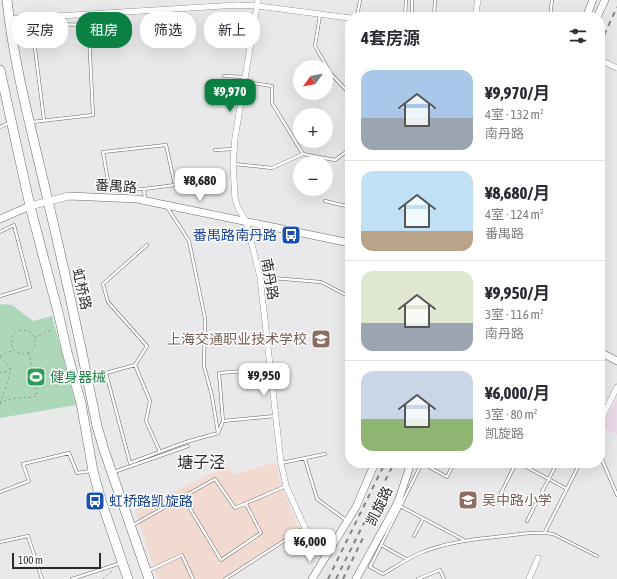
<!DOCTYPE html>
<html lang="zh">
<meta charset="utf-8">
<style>
body{margin:0;font-family:"Asap Condensed","Noto Sans SC",sans-serif;background:#f2f2f3;color:#2b2b33;height:100vh;display:flex;flex-direction:column;font-size:15px;white-space:nowrap}
*{box-sizing:border-box;margin:0}
p{font-size:13px;color:#7c7c81}
.icon{flex:none;width:22px;height:22px;fill:none;stroke:currentColor;stroke-width:2;stroke-linecap:round;stroke-linejoin:round}
.map{position:relative;flex:1;overflow:hidden}
.details{position:absolute;left:345px;top:12px;width:260px;height:456px;display:flex;flex-direction:column;background:#fff;border-radius:16px;box-shadow:0 4px 16px #0002}
.details>*{flex:none}
.banner{position:absolute;left:12px;top:12px;width:273px;height:36px;display:flex;gap:8px}
.needle{width:26px;rotate:237deg}
.buttons{position:absolute;left:293px;top:60px;display:grid;gap:8px}
.buttons a{display:grid;place-items:center;width:40px;height:40px;border-radius:50%;background:#fff;box-shadow:0 4px 16px #0002;font-size:20px}
.scale{position:absolute;left:12px;bottom:10px;width:89px;box-sizing:border-box;padding-left:4px;border:2px solid #2b2b2c;border-top:0;font-size:11px;line-height:14px;white-space:nowrap;color:#2b2b2c;-webkit-text-stroke:3px #fff;paint-order:stroke}
.price{position:absolute;translate:-50% -34px;padding:0 9px;border-radius:8px;background:#fff;color:#222;font-size:13px;line-height:26px;filter:drop-shadow(0 1px 2px #0008)}
.price::after{content:'';position:absolute;left:50%;top:24px;width:12px;height:9px;margin-left:-6px;background:inherit;clip-path:polygon(0 0,100% 0,50% 100%)}
.price.current{background:#0b8043;color:#fff}
ul{padding:0;list-style:none}
li{display:flex;align-items:center;gap:12px;height:100px;padding:0 16px}
li+li{border-top:1px solid #e1e1e2}
li span{display:grid;place-items:center;flex:none;width:112px;height:80px;border-radius:12px;color:#555}
li>.icon{margin-inline-start:auto}
span .icon{width:48px;height:48px;fill:#fffc;stroke-width:1}
li b{font-size:17px}
h2{display:flex;justify-content:space-between;align-items:center;height:48px;padding:0 16px;font-size:17px}
.pill{padding:0 14px;border-radius:16px;background:#fff;box-shadow:0 4px 16px #0002;font-size:14px;line-height:36px}
.pill.current{background:#0b8043;color:#fff}
.map>svg:first-child{display:block}
</style>
<div class="map">
<svg width="617" height="579" viewBox="0 0 617 579">
<rect width="100%" height="100%" fill="#e9e9ec"/>
<path fill="#f2dad0" d="M276 462 281 485 300 532 229 579H158L135 510 228 466 232 475Z"/>
<path fill="#ebd9ea" d="M617 399V435L602 427Z"/>
<path fill="#acd8b9" d="M0 304 12 305 33 321 52 316 76 405 0 418Z"/>
<g fill="none" stroke-linecap="round" stroke-linejoin="round">
<defs>
<path id="service" d="M320 15 315 46 331 74 350 94
M357 17 360 0
M405 17 406 0
M412 17V0
M434 17 435 0
M550 17 552 0
M224 76 245 77
M44 120 34 41 52 24 89 25
M32 122 93 115 88 14
M0 127 9 123
M215 150 234 149
M303 154 335 160 350 149
M234 164 272 168 303 154 272 103V86L245 82
M144 189 175 185 166 145 103 152 109 187 144 189 145 200
M325 201 350 207
M167 207 189 241 205 318 204 366 212 396 218 433
M0 232 14 225 30 287 0 296
M147 245 103 284 108 302 147 346 135 365 150 401 146 421 160 452
M260 277 321 282 350 297
M106 373 135 365
M88 376 106 373 130 463 186 442 218 433 223 421 275 416
M223 421 219 373 244 371
M600 455 617 495
M305 459 317 499 346 520
M281 463 325 454
M422 463 370 567 383 574C395 567 407 559 420 553 447 542 475 539 504 536 520 534 537 531 553 534L597 556
M422 463 447 477 454 463
M470 463H472
M519 463 567 489
M114 472 188 446
M0 492 29 481 23 464 69 453 77 473 91 471
M183 497 221 560 261 533 246 504
M496 503 516 463
M400 506 464 540
M527 521 557 463
M133 525 215 479 235 508 286 486
M545 532 580 463
M414 536 423 519
M0 542 28 536 42 579
M381 545 406 559
M148 571 182 555 193 579
M72 579 121 563
M225 579 304 528
M418 579 440 570 444 579"/>
<path id="minor" d="M258 0 235 138 233 164 235 198 238 208 246 221 260 277 281 463 286 486 305 528 327 554
M475 17 478 0
M9 19 238 5 258 6 350 18
M600 60 617 68
M600 422 617 387
M529 579 538 558"/>
<path id="tertiary" d="M586 17 593 0
M597 17 605 0
M0 219 30 206 69 196 137 199 350 243
M600 352 617 361
M312 579 356 507 375 463
M356 579 398 502 411 463"/>
<path id="primary" d="M7 0C14 68 33 135 48 201 66 276 82 351 97 426L104 450 149 579
M0 70 30 206 59 316 67 352 81 403 93 471 101 500 128 579"/>
</defs>
<use href="#service" stroke="#69696c" stroke-width="3.5"/>
<use href="#minor" stroke="#69696c" stroke-width="6"/>
<use href="#tertiary" stroke="#69696c" stroke-width="8"/>
<use href="#primary" stroke="#69696c" stroke-width="10"/>
<path stroke="#919193" stroke-width="1" stroke-dasharray="2 3" stroke-linecap="butt" d="M23 42 22 35 25 28
M11 342a12 12 0 1 1 24 0a12 12 0 1 1-24 0Z
M35 338 45 332 53 330
M0 356 14 350
M0 357 11 369 6 387 0 403
M0 372 2 373 10 369
M0 404C10 396 24 399 37 396L29 352
M103 579 113 570"/>
<use href="#service" stroke="#fff" stroke-width="2.5"/>
<use href="#minor" stroke="#fff" stroke-width="5.5"/>
<use href="#tertiary" stroke="#fff" stroke-width="7"/>
<use href="#primary" stroke="#fff" stroke-width="9"/>
<path stroke="#848486" stroke-width="2" stroke-dasharray="5 5" stroke-linecap="butt" d="M600 44 617 7
M328 579 385 463
M336 579 394 463
M343 579 363 538"/>
</g>
<defs>
<symbol id="bus-square" viewBox="-11 -11 22 22"><rect x="-9" y="-9" width="18" height="18" rx="4" fill="#1a4fb4" stroke="#fff"/><path d="M-5-6H5V4H4V6H2V4H-2V6H-4V4H-5ZM-3.5-4V0h7V-4ZM-3.5 1.2v1.5H-2V1.2ZM2 1.2v1.5H3.5V1.2Z" fill="#fff"/></symbol>
<symbol id="school-square" viewBox="-11 -11 22 22"><rect x="-9" y="-9" width="18" height="18" rx="4" fill="#8d6e63" stroke="#fff"/><path d="M0-5L7-2L0 1L-7-2ZM-4 1L0 2.5L4 1V4Q0 6-4 4Z" fill="#fff"/></symbol>
<symbol id="stadium-square" viewBox="-11 -11 22 22"><rect x="-9" y="-9" width="18" height="18" rx="4" fill="#2e9e5b" stroke="#fff"/><path d="M0-5a6.5 5 0 1 0 0 10a6.5 5 0 1 0 0-10ZM-3.5-1.8h7v3.6h-7Z" fill="#fff"/></symbol>
</defs>
<g fill-rule="evenodd">
<use href="#bus-square" x="280" y="224" width="22" height="22"/>
<use href="#school-square" x="310" y="328" width="22" height="22"/>
<use href="#stadium-square" x="25" y="366" width="22" height="22"/>
<use href="#school-square" x="457" y="489" width="22" height="22"/>
<use href="#bus-square" x="84" y="490" width="22" height="22"/>
</g>
<g text-anchor="middle" stroke-width="3" stroke-linejoin="round" paint-order="stroke">
<g font-size="14" fill="#2b2b2c" stroke="#fff">
<text transform="translate(116 186) rotate(4)" y="5">番禺路</text>
<text transform="translate(270 279) rotate(80)" y="5">南丹路</text>
<text transform="translate(82 289) rotate(77)" y="5">虹桥路</text>
<text transform="translate(379 506) rotate(-64)" y="5">凯旋路</text>
</g>
<g font-size="14" fill="#164399" stroke="#fff" text-anchor="end">
<text x="277" y="240">番禺路南丹路</text>
<text x="109" y="506" text-anchor="start">虹桥路凯旋路</text>
</g>
<g font-size="14" fill="#785e54" stroke="#fff" text-anchor="end">
<text x="307" y="344">上海交通职业技术学校</text>
<text x="482" y="505" text-anchor="start">吴中路小学</text>
</g>
<g font-size="14" fill="#27864d" stroke="#fff" text-anchor="start">
<text x="50" y="382">健身器械</text>
</g>
<g font-size="16" fill="#2b2b2c" stroke="#fff">
<text x="201" y="468">塘子泾</text>
</g>
</g>
</svg>
<div class="buttons">
<a><svg class="needle" viewBox="-14 -14 28 28"><path d="M0-13l5 13h-10z" fill="#e53935"/><path d="M0 13l5-13h-10z" fill="#7c7c81"/></svg></a>
<a>+</a>
<a>−</a>
</div>
<div class="scale">100 m</div>
<b class="price current" style="left:230px;top:113px">¥9,970</b>
<b class="price" style="left:200px;top:202px">¥8,680</b>
<b class="price" style="left:264px;top:397px">¥9,950</b>
<b class="price" style="left:310px;top:563px">¥6,000</b>
<div class="banner">
<a class="pill">买房</a>
<a class="pill current">租房</a>
<a class="pill">筛选</a>
<a class="pill">新上</a>
</div>
<section class="details">
<h2>4套房源<svg class="icon" aria-label="filters" viewBox="0 0 24 24"><path d="M4 7h16M4 17h16"/><circle cx="9" cy="7" r="2"/><circle cx="15" cy="17" r="2"/></svg></h2>
<ul>
<li><span style="background:linear-gradient(#a9c7e8 60%,#9aa5b1 0)"><svg class="icon" aria-label="home" viewBox="0 0 24 24"><path d="M3 11l9-7 9 7M6 9v11h12V9"/></svg></span><div><b>¥9,970/月</b><p>4室 · 132 m²</p><p>南丹路</p></div></li>
<li><span style="background:linear-gradient(#bfe0f5 75%,#b9a48a 0)"><svg class="icon" aria-label="home" viewBox="0 0 24 24"><path d="M3 11l9-7 9 7M6 9v11h12V9"/></svg></span><div><b>¥8,680/月</b><p>4室 · 124 m²</p><p>番禺路</p></div></li>
<li><span style="background:linear-gradient(#dfe7d0 65%,#9aa5b1 0)"><svg class="icon" aria-label="home" viewBox="0 0 24 24"><path d="M3 11l9-7 9 7M6 9v11h12V9"/></svg></span><div><b>¥9,950/月</b><p>3室 · 116 m²</p><p>南丹路</p></div></li>
<li><span style="background:linear-gradient(#c9d6e8 60%,#8fb573 0)"><svg class="icon" aria-label="home" viewBox="0 0 24 24"><path d="M3 11l9-7 9 7M6 9v11h12V9"/></svg></span><div><b>¥6,000/月</b><p>3室 · 80 m²</p><p>凯旋路</p></div></li>
</ul>
</section>
</div>
